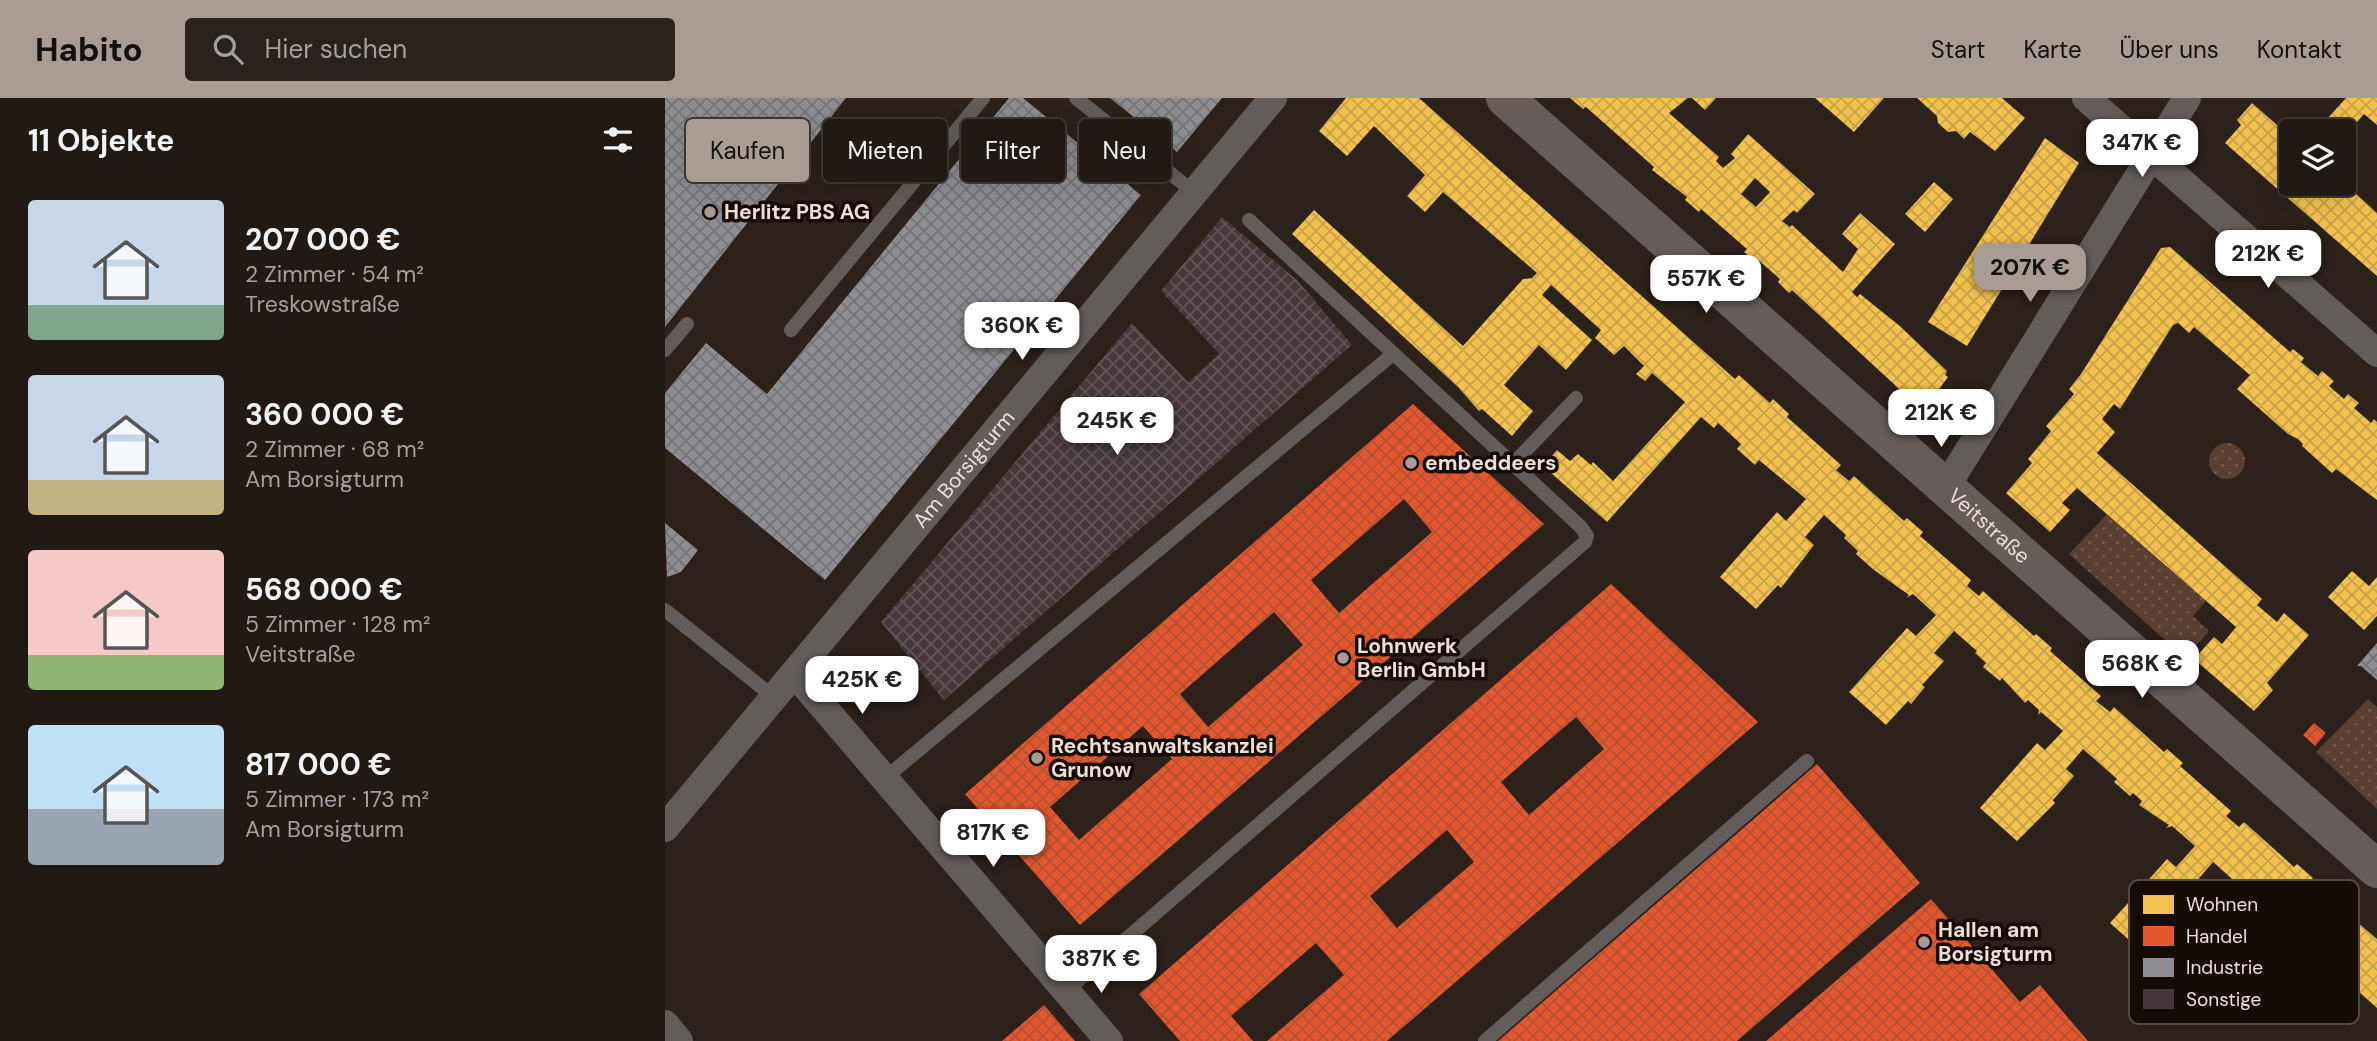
<!DOCTYPE html>
<html lang="de">
<meta charset="utf-8">
<style>
body{margin:0;font-family:"DM Sans",sans-serif;background:#29221d;color:#f1f3f6;height:100vh;display:flex;flex-direction:column;font-size:26px;white-space:nowrap}
*{box-sizing:border-box;margin:0}
p{font-size:23px;color:#a2a0a0}
.icon{flex:none;width:38px;height:38px;fill:none;stroke:currentColor;stroke-width:2;stroke-linecap:round;stroke-linejoin:round}
.map{position:relative;flex:1;overflow:hidden}
.sheet{display:flex;flex-direction:column;background:#211914;width:665px}
.sheet>*{flex:none}
.guide{position:absolute;left:21px;top:21px;width:665px;height:63px;display:flex;gap:14px}
.tools{position:absolute;left:1614px;top:21px;display:grid;gap:14px}
.tools a{display:grid;place-items:center;width:77px;height:77px;border-radius:7px;background:#211914;box-shadow:0 7px 28px #0002,0 0 0 2px #3e3834;font-size:35px}
.price{position:absolute;translate:-50% -60px;padding:0 16px;border-radius:14px;background:#fff;color:#222;font-size:23px;line-height:46px;filter:drop-shadow(0 2px 4px #0008)}
.price::after{content:'';position:absolute;left:50%;top:42px;width:21px;height:16px;margin-left:-10px;background:inherit;clip-path:polygon(0 0,100% 0,50% 100%)}
.price.active{background:#a99c95;color:#111}
ul{padding:0;list-style:none}
li{display:flex;align-items:center;gap:21px;height:175px;padding:0 28px}
li span{display:grid;place-items:center;flex:none;width:196px;height:140px;border-radius:7px;color:#555}
li>.icon{margin-inline-start:auto}
span .icon{width:84px;height:84px;fill:#fffc;stroke-width:1}
li b{font-size:30px}
h2{display:flex;justify-content:space-between;align-items:center;height:84px;padding:0 28px;font-size:30px}
.tag{padding:0 24px;border-radius:7px;background:#211914;box-shadow:0 7px 28px #0002,0 0 0 2px #3e3834;font-size:24px;line-height:63px}
.tag.active{background:#a99c95;color:#111}
header{display:flex;align-items:center;gap:42px;box-sizing:border-box;height:98px;padding:0 35px;background:#a99c95;color:#111}
header strong{font-size:33px}
nav{display:flex;gap:38px;margin-inline-start:auto;font-size:24px}
.search{width:490px;height:63px;background:#29221d;display:flex;align-items:center;gap:18px;box-sizing:border-box;padding:0 24px;border-radius:7px;color:#a2a0a0;font-size:26px}
main{display:flex;flex:1;min-height:0}
.map>svg:first-child{display:block}
</style>
<header>
<strong>Habito</strong>
<div class="search"><svg class="icon" aria-label="search" viewBox="0 0 24 24"><circle cx="10" cy="10" r="6"/><path d="M15 15l6 6"/></svg>Hier suchen</div>
<nav><a>Start</a><a>Karte</a><a>Über uns</a><a>Kontakt</a></nav>
</header>
<main>
<section class="sheet">
<h2>11 Objekte<svg class="icon" aria-label="filters" viewBox="0 0 24 24"><path d="M4 7h16M4 17h16"/><circle cx="9" cy="7" r="2"/><circle cx="15" cy="17" r="2"/></svg></h2>
<ul>
<li><span style="background:linear-gradient(#c9d6e8 75%,#7fa58c 0)"><svg class="icon" aria-label="home" viewBox="0 0 24 24"><path d="M3 11l9-7 9 7M6 9v11h12V9"/></svg></span><div><b>207 000 €</b><p>2 Zimmer · 54 m²</p><p>Treskowstraße</p></div></li>
<li><span style="background:linear-gradient(#c9d6e8 75%,#c2b280 0)"><svg class="icon" aria-label="home" viewBox="0 0 24 24"><path d="M3 11l9-7 9 7M6 9v11h12V9"/></svg></span><div><b>360 000 €</b><p>2 Zimmer · 68 m²</p><p>Am Borsigturm</p></div></li>
<li><span style="background:linear-gradient(#f6c9c9 75%,#8fb573 0)"><svg class="icon" aria-label="home" viewBox="0 0 24 24"><path d="M3 11l9-7 9 7M6 9v11h12V9"/></svg></span><div><b>568 000 €</b><p>5 Zimmer · 128 m²</p><p>Veitstraße</p></div></li>
<li><span style="background:linear-gradient(#bfe0f5 60%,#9aa5b1 0)"><svg class="icon" aria-label="home" viewBox="0 0 24 24"><path d="M3 11l9-7 9 7M6 9v11h12V9"/></svg></span><div><b>817 000 €</b><p>5 Zimmer · 173 m²</p><p>Am Borsigturm</p></div></li>
</ul>
</section>
<div class="map">
<svg width="1712" height="943" viewBox="0 0 1712 943">
<defs>
<pattern id="grass-dots" width="8" height="8" patternUnits="userSpaceOnUse" patternTransform="scale(1.75)"><rect width="8" height="8" fill="#5a3e30"/><path d="M2 2h.1M6 6h.1" fill="none" stroke="#72594d" stroke-width="1.8" stroke-linecap="round"/></pattern>
<pattern id="homes-cross-hatch" width="8" height="8" patternUnits="userSpaceOnUse" patternTransform="scale(1.75)"><rect width="8" height="8" fill="#f2c14e"/><path d="M0 0l8 8M0 8l8-8" fill="none" stroke="#c7a24a"/></pattern>
<pattern id="shops-cross-hatch" width="8" height="8" patternUnits="userSpaceOnUse" patternTransform="scale(1.75)"><rect width="8" height="8" fill="#e4572e"/><path d="M0 0l8 8M0 8l8-8" fill="none" stroke="#b55133"/></pattern>
<pattern id="industry-cross-hatch" width="8" height="8" patternUnits="userSpaceOnUse" patternTransform="scale(1.75)"><rect width="8" height="8" fill="#8d8d92"/><path d="M0 0l8 8M0 8l8-8" fill="none" stroke="#747375"/></pattern>
<pattern id="building-cross-hatch" width="8" height="8" patternUnits="userSpaceOnUse" patternTransform="scale(1.75)"><rect width="8" height="8" fill="#44383a"/><path d="M0 0l8 8M0 8l8-8" fill="none" stroke="#5f5456"/></pattern>
</defs>
<rect width="100%" height="100%" fill="#2c211b"/>
<path fill="url(#grass-dots)" d="M1544 363a18 18 0 1 1 36 0a18 18 0 1 1-36 0Z
M1442 416 1541 503 1528 518 1544 533 1520 560 1404 456Z
M1703 601 1712 609V711L1651 654Z"/>
<path fill="url(#homes-cross-hatch)" fill-rule="evenodd" d="M681 0H754L1070 281 1074 277 1105 305 1108 301 1124 316 1122 319 1176 367 1171 372 1184 383 1189 378 1239 423 1242 420 1258 434 1255 438 1306 482 1302 488 1314 498 1318 493 1369 538 1371 536 1387 550 1385 553 1436 598 1431 603 1445 614 1449 609 1499 654 1502 651 1518 665 1515 668 1566 713 1561 718 1574 729 1579 724 1629 769 1632 766 1648 780 1645 784 1712 841V910L1647 852 1643 856 1632 845 1635 842 1613 823 1609 826 1592 810 1595 806 1548 764 1530 785 1540 794 1507 837 1504 834 1482 858 1445 825 1502 761 1511 769 1530 748 1507 728 1501 730 1504 727 1474 707 1477 703 1468 695 1465 698 1449 684 1452 681 1418 651 1401 671 1409 678 1388 702 1390 705 1352 743 1315 710 1372 645 1380 652 1398 633 1376 614 1373 617 1374 612 1363 602 1360 605 1337 580 1335 583 1318 569 1321 565 1310 555 1312 553 1289 533 1269 555 1279 563 1257 587 1260 589 1246 606 1243 603 1221 627 1184 594 1242 530 1251 538 1271 517 1248 496 1241 500 1244 497 1209 472 1191 456 1193 453 1179 440 1181 437 1159 417 1140 439 1149 447 1116 490 1113 487 1091 511 1055 479 1112 414 1121 423 1141 401 1094 362 1090 367 1072 351 1076 346 1053 325 1049 330 1036 319 942 424 878 368 892 352 905 363 913 356 926 367 928 364 948 383 1020 304 987 275 980 283 971 276 979 268 959 248 949 257 930 240 936 232 886 187 877 197 927 242 901 272 874 247 839 287 868 313 847 338 817 311 814 313 793 289 627 136 649 112 798 248 858 181 867 180 872 175 778 94 760 114 742 98 760 77 709 28 682 58 654 33Z
M905 0H1023L1004 15 1054 59 1051 63 1058 70 1070 60 1066 56 1083 36 1150 96 1132 115 1129 112 1117 123 1125 129 1127 127 1178 174 1193 151 1177 136 1195 115 1230 146 1187 194 1192 199 1195 196 1236 229 1282 273 1280 277 1283 279 1258 313 1127 192 1124 195 1113 184 1115 181 1092 161 1090 163 1079 154 1082 151 1036 111 1034 114 1020 102 1022 99 987 72 989 69 921 9 918 11ZM1090 80 1105 94 1091 109 1076 96Z
M1027 0H1051L1040 12Z
M1150 0H1219L1189 34Z
M1252 0H1337L1360 20 1330 53 1305 34 1299 41 1291 33 1283 34 1273 25 1272 18Z
M1681 0H1712V27L1699 16 1683 34 1662 21Z
M1587 5 1626 39V86L1678 84 1712 115V178L1560 45 1576 27 1572 22Z
M1380 40 1414 65 1302 248 1263 224Z
M1269 84 1288 101 1260 134 1240 116Z
M1505 149 1625 254 1628 251 1639 260 1636 264 1653 278 1657 273 1669 283 1664 288 1679 301 1683 296 1694 305 1689 310 1706 325 1709 321 1712 324V402L1671 371 1667 375 1637 348 1638 346 1633 341 1623 336 1572 291 1585 277 1529 229 1524 235 1513 225 1508 227 1455 311 1449 306 1437 321 1450 334 1432 355 1597 501 1592 507 1612 524 1619 515 1644 537 1602 585 1608 592 1589 613 1529 561 1549 539 1557 546 1571 529 1412 390 1397 405 1405 412 1385 434 1341 395 1367 365 1363 361 1386 333 1381 328 1409 296 1404 291 1416 276 1496 150Z
M1687 473 1704 488 1712 479V518L1699 532 1663 499Z"/>
<path fill="url(#shops-cross-hatch)" fill-rule="evenodd" d="M748 306 879 426 415 827 300 696ZM739 401 767 434 674 515 646 482ZM609 514 638 547 543 629 515 596ZM478 628 507 661 414 742 385 709Z
M946 486 1093 624 722 943H602L679 877 651 845 566 918 588 943H515L474 896ZM911 619 939 651 864 717 836 684ZM782 732 809 764 732 830 705 798Z
M1649 625 1661 635 1650 648 1638 637Z
M1152 666 1255 785 1072 943H833Z
M1266 801 1355 904 1375 887 1423 943H1101Z
M379 907 410 943H337Z"/>
<path fill="url(#industry-cross-hatch)" d="M0 0H181L0 229Z
M344 0H358L476 97 160 482 0 350V295L41 245 102 296Z
M445 0H557L512 54Z
M0 425 33 452 16 474 2 479Z
M1712 545V582L1696 568H1692Z"/>
<path fill="url(#building-cross-hatch)" d="M557 119 633 183 687 247 279 602 216 524 467 225 523 284 554 256 496 193Z"/>
<g fill="none" stroke-linecap="round" stroke-linejoin="round">
<path stroke="#625c5a" stroke-width="14" d="M411 0 530 95
M126 232 318 0
M0 252 22 226
M848 366 911 300
M0 512 110 600
M219 681 728 256
M401 893 920 444 922 438 916 429 584 122
M820 943 1142 663"/>
<g stroke="#625c5a" stroke-width="28">
<path d="M1421 0 1712 255"/>
<path d="M1281 389 1522 0"/>
<path d="M130 576 444 943"/>
<path id="s1" d="M0 730 608 0"/>
<path d="M0 926 14 943"/>
</g>
<path stroke="#665d5b" stroke-width="38" id="s2" d="M840 0 1712 771"/>
</g>
<g fill="#a99c95" stroke="#150b07" stroke-width="2.5">
<circle cx="45" cy="114" r="7"/>
<circle cx="746" cy="365" r="7"/>
<circle cx="678" cy="560" r="7"/>
<circle cx="372" cy="660" r="7"/>
<circle cx="1259" cy="844" r="7"/>
</g>
<g text-anchor="middle" stroke-width="7" stroke-linejoin="round" paint-order="stroke">
<g font-size="21" font-weight="bold" fill="#edded7" stroke="#150b07" text-anchor="start">
<text x="59" y="121">Herlitz PBS AG</text>
<text x="760" y="372">embeddeers</text>
<text x="692" y="555">Lohnwerk<tspan x="692" dy="24">Berlin GmbH</tspan></text>
<text x="386" y="655">Rechtsanwaltskanzlei<tspan x="386" dy="24">Grunow</tspan></text>
<text x="1273" y="839">Hallen am<tspan x="1273" dy="24">Borsigturm</tspan></text>
</g>
<g font-size="21" fill="#edded7" stroke="#150b07">
<text dy="7" stroke="none"><textPath href="#s1" startOffset="467">Am Borsigturm</textPath></text>
<text dy="7" stroke="none"><textPath href="#s2" startOffset="646">Veitstraße</textPath></text>
</g>
</g>
<rect x="1464" y="782" width="230" height="144" rx="10" fill="#150b07" stroke="#564a45" stroke-width="2"/>
<rect x="1478" y="797" width="31" height="19" fill="#f2c14e"/>
<rect x="1478" y="828" width="31" height="20" fill="#e4572e"/>
<rect x="1478" y="860" width="31" height="19" fill="#8d8d92"/>
<rect x="1478" y="891" width="31" height="20" fill="#44383a"/>
<g font-size="19" fill="#edded7">
<text x="1521" y="813">Wohnen</text>
<text x="1521" y="845">Handel</text>
<text x="1521" y="876">Industrie</text>
<text x="1521" y="908">Sonstige</text>
</g>
</svg>
<div class="tools">
<a><svg class="icon" aria-label="layers" viewBox="0 0 24 24"><path d="M12 4l9 5-9 5-9-5zM3 14l9 5 9-5"/></svg></a>
</div>
<b class="price" style="left:1477px;top:81px">347K €</b>
<b class="price" style="left:1603px;top:192px">212K €</b>
<b class="price active" style="left:1365px;top:206px">207K €</b>
<b class="price" style="left:1041px;top:217px">557K €</b>
<b class="price" style="left:357px;top:264px">360K €</b>
<b class="price" style="left:1276px;top:351px">212K €</b>
<b class="price" style="left:452px;top:359px">245K €</b>
<b class="price" style="left:1477px;top:602px">568K €</b>
<b class="price" style="left:197px;top:618px">425K €</b>
<b class="price" style="left:328px;top:771px">817K €</b>
<b class="price" style="left:436px;top:897px">387K €</b>
<div class="guide">
<a class="tag active">Kaufen</a>
<a class="tag">Mieten</a>
<a class="tag">Filter</a>
<a class="tag">Neu</a>
</div>
</div>
</main>
